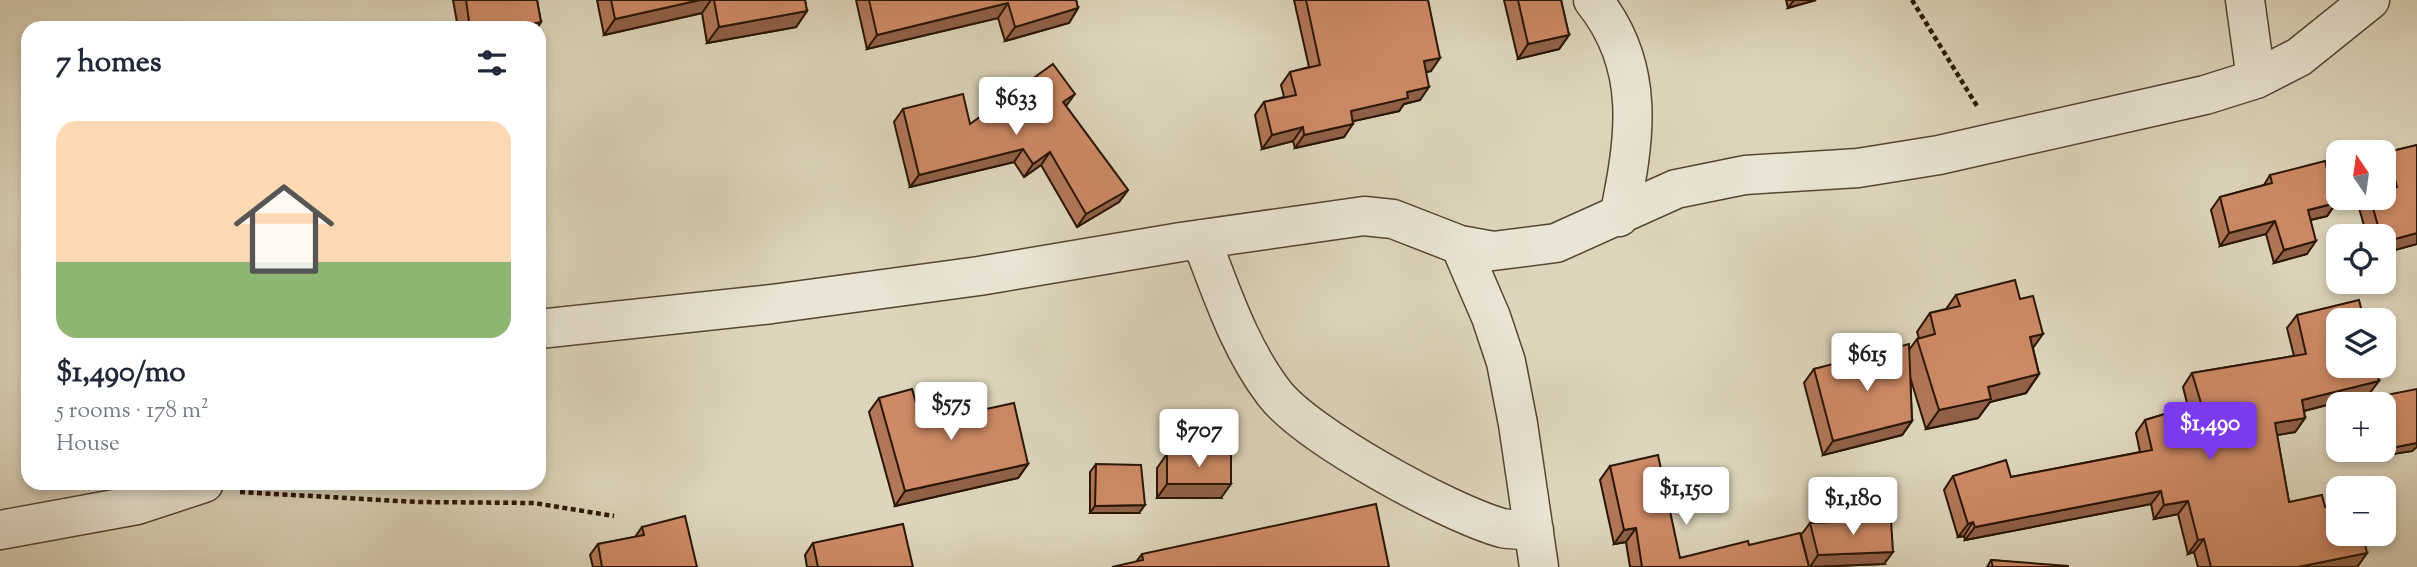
<!DOCTYPE html>
<meta charset="utf-8">
<style>
body{margin:0;font-family:"Sorts Mill Goudy",serif;background:#f6f6f7;color:#1f2937;height:100vh;display:flex;flex-direction:column;font-size:26px;white-space:nowrap}
*{box-sizing:border-box;margin:0}
p{font-size:23px;color:#747a83}
.icon{flex:none;width:38px;height:38px;fill:none;stroke:currentColor;stroke-width:2;stroke-linecap:round;stroke-linejoin:round}
.map{position:relative;flex:1;overflow:hidden}
.sheet{position:absolute;left:21px;top:21px;width:525px;height:469px;display:flex;flex-direction:column;background:#fff;border-radius:21px;box-shadow:0 4px 10px #0003}
.sheet>*{flex:none}
.needle{width:46px;rotate:347deg}
.fabs{position:absolute;left:2326px;top:140px;display:grid;gap:14px}
.fabs a{display:grid;place-items:center;width:70px;height:70px;border-radius:14px;background:#fff;box-shadow:0 4px 10px #0003;font-size:35px}
.price{position:absolute;translate:-50% -60px;padding:0 16px;border-radius:7px;background:#fff;color:#222;font-size:23px;line-height:46px;filter:drop-shadow(0 2px 4px #0008)}
.price::after{content:'';position:absolute;left:50%;top:42px;width:21px;height:16px;margin-left:-10px;background:inherit;clip-path:polygon(0 0,100% 0,50% 100%)}
.price.selected{background:#7c3aed;color:#fff}
ul{padding:0;list-style:none}
li{display:grid;align-content:center;gap:14px;height:371px;padding:0 35px}
li span{display:grid;place-items:center;height:217px;border-radius:21px;color:#555}
li>.icon{margin-inline-start:auto}
span .icon{width:126px;height:126px;fill:#fffc;stroke-width:1}
li b{font-size:30px}
h2{display:flex;justify-content:space-between;align-items:center;height:84px;padding:0 35px;font-size:30px}
.map>svg:first-child{display:block}
</style>
<div class="map">
<svg width="2417" height="567" viewBox="0 0 2417 567">
<rect width="100%" height="100%" fill="#ddd5bb"/>
<filter id="stains"><feTurbulence type="fractalNoise" baseFrequency=".00286" numOctaves="4"/><feColorMatrix values="0 0 0 0 .2 0 0 0 0 .09 0 0 0 0 .02 0 0 0 .5 -.17"/></filter>
<radialGradient id="worn" r=".72"><stop offset=".6" stop-color="#630" stop-opacity="0"/><stop offset="1" stop-color="#630" stop-opacity=".3"/></radialGradient>
<g fill="none" stroke-linecap="round" stroke-linejoin="round">
<defs>
<path id="minor" d="M1593 0C1647 67 1635 139 1619 217
M2245 0 2256 79
M1201 239C1221 291 1240 349 1274 393 1307 436 1448 513 1502 528 1512 530 1523 530 1534 530
M1460 245 1491 317 1506 362 1518 424 1539 567
M539 329 772 304 979 276 1181 242 1364 216 1393 219 1460 245 1493 251 1556 243 1676 189 1745 175 1858 168 1939 155 2205 95 2256 79 2299 57 2370 0
M0 530 137 505 204 483"/>
</defs>
<use href="#minor" stroke="#564532" stroke-width="41"/>
<path stroke="#291505" stroke-width="4.5" stroke-dasharray="5 3.5" stroke-linecap="butt" d="M1912 0 1977 106
M240 492 417 502 534 503 614 516"/>
<use href="#minor" stroke="#e9e4d3" stroke-width="38"/>
</g>
<path fill="#b17758" stroke="#291505" stroke-width="2" d="M453 0H537L541 22 537 28H458Z
M597 0H805L807 11 796 27 707 43 702 13 604 35Z
M856 0H1076L1078 8 1069 23 1005 41 998 18 867 49Z
M1294 0H1428L1431 71 1426 72 1420 100 1404 104 1399 111 1353 121 1344 137 1295 148 1293 141 1262 149 1255 115 1264 102 1284 97 1281 85 1290 72 1309 67Z
M1504 0H1561L1569 35 1559 49 1518 59Z
M1786 0H1816L1788 8Z
M1066 106 1128 190 1119 202 1077 227 1041 165 1024 177 1014 162 910 187 894 122 903 109 970 124Z
M2417 145V244L2384 253V236H2367L2359 208 2367 198H2384V158L2388 152Z
M2270 175 2336 203 2327 216 2310 220 2307 254 2274 263 2266 234 2220 246 2211 210 2220 197 2264 185Z
M1956 295 2033 348 2039 374 2026 393 1990 402 1978 418 1926 429 1910 377 1912 421 1902 435 1823 455 1804 383 1814 369 1909 350 1917 339 1919 338 1917 332 1930 313 1946 309Z
M2297 315 2369 394 2304 411 2305 418 2295 432 2277 435 2289 502 2325 507 2367 553 2357 567H2198L2194 552 2188 554 2178 514 2154 519 2151 504 1965 540 1964 536 1958 537 1944 490 1953 476 2011 477 2140 452 2136 433 2145 420 2188 407 2183 387 2192 373 2294 356 2287 328Z
M2381 396 2412 451 2386 455 2384 443V404L2376 403Z
M879 398 922 423 1028 464 1018 478 895 506 869 412Z
M1167 454 1221 498H1157V468Z
M1096 464 1139 513H1090V472Z
M1610 466 1680 558 1749 545 1809 567H1630L1626 542 1614 544 1600 480Z
M1810 523 1884 564 1809 567 1801 535Z
M642 527 697 567H593L590 555 598 544 635 537Z
M813 543 913 567H807L805 555Z
M1142 554 1389 567 1136 562Z
M1991 560 2068 567H1987Z"/>
<path fill="#906147" stroke="#291505" stroke-width="2" d="M700 0H711L702 13 604 35 615 19Z
M1794 0H1816L1788 8Z
M1008 3 998 18 867 49 877 35Z
M1078 8 1069 23 1005 41 1015 27Z
M807 11 796 27 707 43 719 27Z
M541 22 537 28H512Z
M1569 35 1559 49 1518 59 1528 44Z
M1440 58 1431 71 1415 75 1424 61Z
M1429 87 1420 100 1404 104 1399 111 1341 124 1351 111 1407 92Z
M1075 94 1066 106 1063 102Z
M1353 124 1344 137 1295 148 1304 135Z
M1303 127 1293 141 1262 149 1272 135Z
M1023 149 1014 162 910 187 919 175Z
M1050 152 1041 165 1024 177 1033 164Z
M1128 190 1119 202 1077 227 1086 214Z
M2336 203 2327 216 2298 223 2308 210Z
M2275 221 2266 234 2220 246 2229 233Z
M2417 233V244L2384 253V242Z
M2316 241 2307 254 2274 263 2284 250Z
M2043 334 2030 352V337Z
M2039 374 2026 393 1990 402 1978 418 1926 429 1939 410 1988 387Z
M2379 381 2369 394 2292 414 2302 400Z
M2305 418 2295 432 2266 437 2275 423Z
M1912 421 1902 435 1823 455 1833 441Z
M2417 443V447L2412 451 2386 455 2391 448Z
M1028 464 1018 478 895 506 905 491Z
M1167 484H1231L1221 498H1157Z
M2161 491 2151 504 1965 540 1975 527Z
M2188 501 2178 514 2154 519 2164 505Z
M1145 505 1139 513H1090L1095 506Z
M1973 522 1964 536 1958 537 1968 524Z
M1636 528 1626 542 1614 544 1624 530Z
M2204 539 2194 552 2188 554 2198 540Z
M1893 552 1884 564 1810 567 1818 555Z
M2367 553 2357 567H2298Z"/>
<path fill="#ce8a66" stroke="#291505" stroke-width="2" d="M466 0H537L541 22 512 28H470Z
M611 0H700L615 19Z
M714 0H805L807 11 719 27Z
M869 0H1076L1078 8 1015 27 1008 3 877 35Z
M1306 0H1428L1440 58 1424 61 1429 87 1407 92 1408 98 1351 111 1353 124 1304 135 1303 127 1272 135 1264 102 1296 95 1290 72 1320 65Z
M1518 0H1561L1569 35 1528 44Z
M1053 64 1075 94 1063 102 1128 190 1086 214 1050 152 1033 164 1023 149 919 175 903 109 963 94 970 124Z
M2417 145V233L2384 242V236H2381L2370 198H2384V190L2397 187 2388 152Z
M2325 161 2336 203 2308 210 2316 241 2284 250 2275 221 2229 233 2220 197 2272 183 2270 175Z
M2015 280 2020 299 2033 296 2043 334 2030 337 2039 374 1988 387 1991 399 1939 410 1917 339 1935 334 1930 313 1960 306 1956 295Z
M2359 300 2364 320H2338V366H2375L2379 381 2302 400 2305 418 2275 423 2289 502 2322 495 2325 507 2338 504V534H2363L2367 553 2298 567H2211L2204 539 2198 540 2188 501 2164 505 2161 491 1975 527 1973 522 1968 524 1953 476 2006 460 2011 477 2152 450 2145 420 2201 403 2192 373 2306 354 2297 315Z
M1909 344 1912 421 1833 441 1814 369Z
M912 389 922 423 1014 403 1028 464 905 491 879 398Z
M2417 389V443L2391 448 2381 396Z
M1167 454H1231V484H1167Z
M1658 455 1680 558 1748 541 1749 545 1800 533 1809 567H1642L1636 528 1624 530 1610 466Z
M1096 464 1141 465 1145 505 1095 506Z
M1376 504 1389 567H1112L1143 560 1142 554Z
M685 516 697 567H602L598 544 644 535 642 527Z
M1891 520 1893 552 1818 555 1810 523Z
M903 524 913 567H818L813 543Z
M1991 560 2068 566V567H1993Z"/>
<rect width="100%" height="100%" filter="url(#stains)"/>
<rect width="100%" height="100%" fill="url(#worn)"/>
</svg>
<div class="fabs">
<a><svg class="needle" viewBox="-14 -14 28 28"><path d="M0-13l5 13h-10z" fill="#e53935"/><path d="M0 13l5-13h-10z" fill="#747a83"/></svg></a>
<a><svg class="icon" aria-label="locate" viewBox="0 0 24 24"><circle cx="12" cy="12" r="6"/><path d="M12 2v4M12 18v4M2 12h4M18 12h4"/></svg></a>
<a><svg class="icon" aria-label="layers" viewBox="0 0 24 24"><path d="M12 4l9 5-9 5-9-5zM3 14l9 5 9-5"/></svg></a>
<a>+</a>
<a>−</a>
</div>
<b class="price" style="left:1016px;top:137px">$633</b>
<b class="price" style="left:1867px;top:393px">$615</b>
<b class="price" style="left:951px;top:442px">$575</b>
<b class="price selected" style="left:2210px;top:462px">$1,490</b>
<b class="price" style="left:1199px;top:469px">$707</b>
<b class="price" style="left:1686px;top:527px">$1,150</b>
<b class="price" style="left:1853px;top:537px">$1,180</b>
<section class="sheet">
<h2>7 homes<svg class="icon" aria-label="filters" viewBox="0 0 24 24"><path d="M4 7h16M4 17h16"/><circle cx="9" cy="7" r="2"/><circle cx="15" cy="17" r="2"/></svg></h2>
<ul>
<li><span style="background:linear-gradient(#ffd9b3 65%,#8fb573 0)"><svg class="icon" aria-label="home" viewBox="0 0 24 24"><path d="M3 11l9-7 9 7M6 9v11h12V9"/></svg></span><div><b>$1,490/mo</b><p>5 rooms · 178 m²</p><p>House</p></div></li>
</ul>
</section>
</div>
